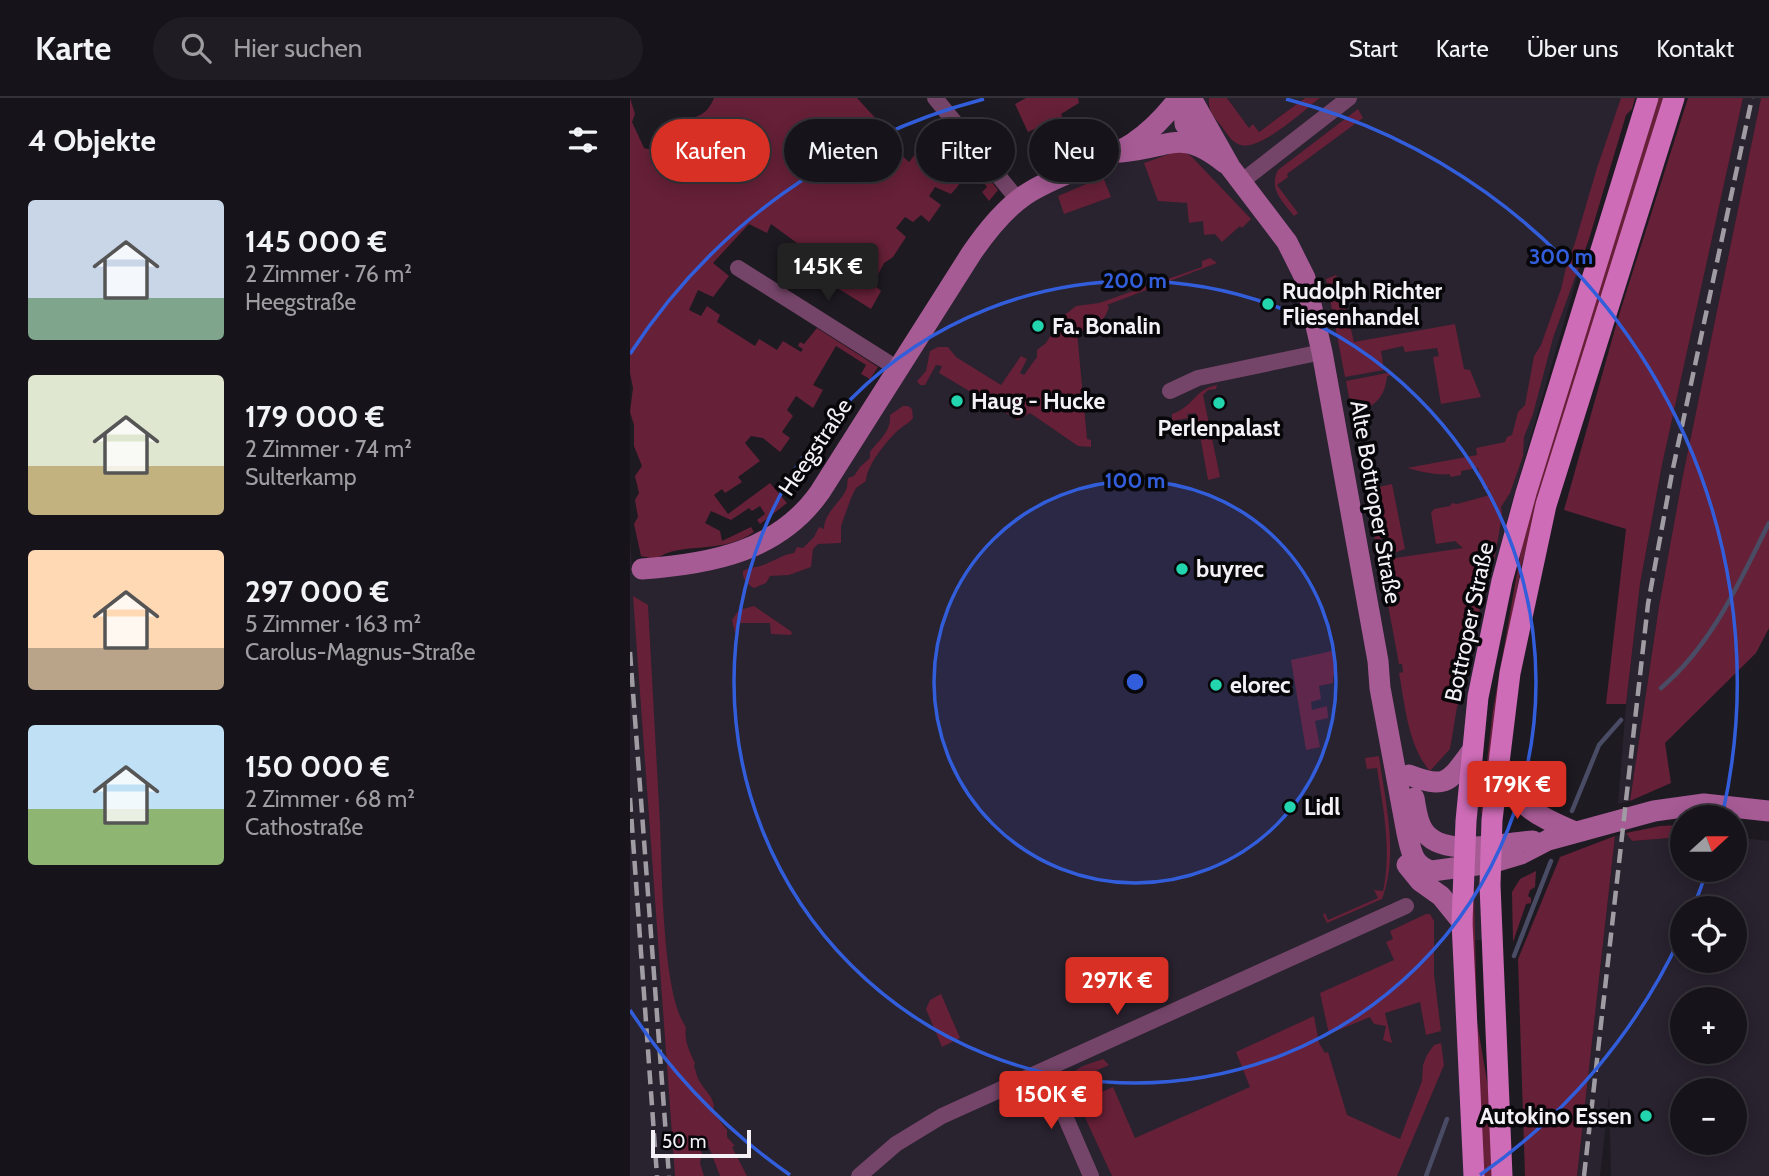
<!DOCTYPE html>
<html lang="de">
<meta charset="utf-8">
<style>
body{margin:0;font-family:Cabin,sans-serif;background:#1f1d23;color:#f1f3f6;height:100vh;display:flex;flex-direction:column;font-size:26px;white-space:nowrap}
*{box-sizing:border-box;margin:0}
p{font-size:23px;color:#9e9ea2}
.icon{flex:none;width:38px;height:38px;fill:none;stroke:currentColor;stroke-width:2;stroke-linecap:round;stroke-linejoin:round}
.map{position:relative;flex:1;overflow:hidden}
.panel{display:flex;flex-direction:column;background:#16141a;width:630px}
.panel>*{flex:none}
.banner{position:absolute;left:21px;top:21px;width:665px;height:63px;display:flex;gap:14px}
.needle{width:46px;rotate:69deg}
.buttons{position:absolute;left:1040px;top:707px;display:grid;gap:14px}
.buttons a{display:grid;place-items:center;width:77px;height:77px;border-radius:50%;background:#16141a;box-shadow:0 4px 18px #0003,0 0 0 2px #353339;font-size:35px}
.scale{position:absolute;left:21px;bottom:18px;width:100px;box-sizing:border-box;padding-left:7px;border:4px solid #f3f0f6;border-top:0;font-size:19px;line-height:24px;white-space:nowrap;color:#f3f0f6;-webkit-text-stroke:5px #070609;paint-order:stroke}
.price{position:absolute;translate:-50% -60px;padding:0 16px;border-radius:7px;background:#d93025;color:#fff;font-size:23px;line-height:46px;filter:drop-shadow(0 2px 4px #0008)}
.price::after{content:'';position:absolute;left:50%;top:42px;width:21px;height:16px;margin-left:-10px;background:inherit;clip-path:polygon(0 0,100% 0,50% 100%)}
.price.on{background:#222;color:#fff}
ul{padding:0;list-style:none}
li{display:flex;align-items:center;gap:21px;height:175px;padding:0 28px}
li span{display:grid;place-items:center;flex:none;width:196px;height:140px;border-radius:7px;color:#555}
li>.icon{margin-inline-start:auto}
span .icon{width:84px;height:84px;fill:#fffc;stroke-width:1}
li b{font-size:30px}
h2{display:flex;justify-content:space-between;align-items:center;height:84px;padding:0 28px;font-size:30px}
.pill{padding:0 24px;border-radius:32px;background:#16141a;box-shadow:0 4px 18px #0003,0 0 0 2px #353339;font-size:24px;line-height:63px}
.pill.on{background:#d93025;color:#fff}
header{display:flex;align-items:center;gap:42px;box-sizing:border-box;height:98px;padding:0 35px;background:#16141a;border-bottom:2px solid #353339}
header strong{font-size:33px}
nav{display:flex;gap:38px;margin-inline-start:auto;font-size:24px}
.search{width:490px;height:63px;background:#1f1d23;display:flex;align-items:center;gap:18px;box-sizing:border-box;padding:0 24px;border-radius:38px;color:#9e9ea2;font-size:26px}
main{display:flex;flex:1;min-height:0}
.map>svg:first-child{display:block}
</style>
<header>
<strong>Karte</strong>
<div class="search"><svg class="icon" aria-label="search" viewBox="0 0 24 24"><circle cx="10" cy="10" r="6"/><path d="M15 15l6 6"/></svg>Hier suchen</div>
<nav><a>Start</a><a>Karte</a><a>Über uns</a><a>Kontakt</a></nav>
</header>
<main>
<section class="panel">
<h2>4 Objekte<svg class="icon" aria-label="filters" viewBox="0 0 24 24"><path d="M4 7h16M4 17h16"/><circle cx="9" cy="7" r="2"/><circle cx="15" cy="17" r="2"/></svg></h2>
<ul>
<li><span style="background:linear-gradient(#c9d6e8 70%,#7fa58c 0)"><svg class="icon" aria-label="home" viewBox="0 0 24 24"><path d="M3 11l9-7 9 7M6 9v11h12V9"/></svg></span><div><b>145 000 €</b><p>2 Zimmer · 76 m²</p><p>Heegstraße</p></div></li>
<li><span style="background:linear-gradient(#dfe7d0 65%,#c2b280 0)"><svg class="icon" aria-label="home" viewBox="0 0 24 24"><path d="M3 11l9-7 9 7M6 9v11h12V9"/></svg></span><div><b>179 000 €</b><p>2 Zimmer · 74 m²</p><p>Sulterkamp</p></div></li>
<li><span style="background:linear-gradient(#ffd9b3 70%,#b9a48a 0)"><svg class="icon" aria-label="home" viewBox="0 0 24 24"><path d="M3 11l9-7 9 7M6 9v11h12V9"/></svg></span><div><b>297 000 €</b><p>5 Zimmer · 163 m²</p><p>Carolus-Magnus-Straße</p></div></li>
<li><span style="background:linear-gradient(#bfe0f5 60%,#8fb573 0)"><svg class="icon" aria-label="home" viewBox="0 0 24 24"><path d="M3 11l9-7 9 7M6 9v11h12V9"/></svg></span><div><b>150 000 €</b><p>2 Zimmer · 68 m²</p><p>Cathostraße</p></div></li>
</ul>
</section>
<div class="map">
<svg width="1139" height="1078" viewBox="0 0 1139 1078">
<rect width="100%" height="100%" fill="#1e1a22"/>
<path fill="#29222f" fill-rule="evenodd" d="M549 0H579L578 9 600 41 635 42 690 0H999L878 418 847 662 844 705 863 701 861 842H842L841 1078H0V440L2 472 150 435 366 123 481 57Z
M597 0H675L629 34 619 30Z
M1113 0H1131L1052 382 1029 508 1000 703 988 706 996 606 1010 486 1032 367Z
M996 735 1002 743 1052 739V772H1104V739L1139 743V1078H981L979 998 970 1078H947L985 738ZM1052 810H1104V863H1052ZM1052 901H1104V954H1052ZM1052 992H1104V1045H1052Z"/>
<path fill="#662037" d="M0 0 5 16 2 24 14 50C41 58 53 42 65 19 75 16 80 10 84 0H227L267 44 263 49 279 64 291 49 317 28 368 92 359 103 352 94 357 89 339 64 324 78 329 87 321 96 305 89 299 98 311 107 299 124 291 117 283 124 275 119 266 130 276 139 263 159 254 165 243 186 251 193 241 211 201 186 208 175 141 126 137 135 119 126 83 165 99 178 83 199 68 192 59 212 71 218 77 208 90 217 87 224 125 248 129 241 147 252 153 243 171 254 173 251 168 248 170 244 174 246 187 230 248 269 240 281 231 276 236 267 206 248 183 287 193 292 183 310 166 298 157 312 163 318 152 334 160 340 150 354 133 340 121 338 115 345 130 363 108 379 112 384 95 395 92 391 84 397 98 416 140 385 157 405 130 426 127 422 135 416 130 408 122 413 119 410 101 422 81 413 75 425 90 433 92 443 121 429 124 434C90 458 53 442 26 461L11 458 4 426 8 419 5 402 9 395 5 378 12 368 4 348V327L0 314 3 290 0 275Z
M396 0H448L449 5 431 16 438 32 433 34 429 26 420 30 418 25 398 34 385 6Z
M579 0H597L619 30 623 26 629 34 675 0H690C674 12 631 53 611 47 602 45 597 36 592 29 585 20 577 12 579 0Z
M991 0H1005L1002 11 996 17 959 141 923 240 903 316 894 339 893 358 880 395 871 409 872 417 865 459 858 475 845 532 848 534 835 572 833 593 827 609 820 651 800 673C778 648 775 607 769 575L773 574 772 566H769L753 480 755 476 762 473 760 464 765 460 833 450 825 443 806 446 801 415 804 411 820 408 822 405 827 406 860 397 859 390 853 391 848 370 831 373V377L821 379 819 376C808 378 789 373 777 370L847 357 846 350 875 344 877 339 882 337 888 314 895 307 904 258 911 247 931 191 938 161 944 148 967 70Z
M1029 0H1033L916 380 891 469 870 585 854 716 851 715 863 612 892 447 916 360Z
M1058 0H1113L1032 367 1010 486 996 606H976L996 431 934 412 989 217Z
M1131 0H1139V530L1126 555 1035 645 1041 685 1000 703 1029 508 1052 382Z
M728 11 733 20 657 76 658 79 647 87 668 115 664 118C653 104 638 91 648 72Z
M545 54 556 55 562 59 621 121 612 130 610 128 592 144 585 136 574 137 573 123 559 125 557 105 528 103 514 65Z
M473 79 481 99 434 116 428 98Z
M580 160 587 165 477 207 479 209C474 225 463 233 447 234L457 341 461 342V349L448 348 400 315 388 322 309 275 312 268 306 267 295 287H290L287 283 296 273 300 253 308 249H318L326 259 371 287 391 258 397 261 390 275 394 277 407 259V252L416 245 432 219 446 208 469 205 572 169V163Z
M706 177 710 186 724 244 825 226 834 271 840 272 851 299 811 306 803 259 809 258 807 250 775 254 773 248 751 253 754 272 715 279 696 181Z
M762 274 763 277 757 278C756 294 748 307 732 312L731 303 720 305 716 283Z
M587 287 586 291 578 292 573 297 590 379 578 382 566 315 557 316 558 320 542 323V316C565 308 563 292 587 287Z
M273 308H278L282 311 283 320C281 323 278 325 275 327 262 335 236 367 236 383L226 390 221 400 211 428V445L188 446 183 451 181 469 159 477 140 478 136 485 124 490C117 487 112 480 113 473 121 469 123 470 130 468 142 465 150 457 164 455L167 449 173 450 184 439 189 429 194 431C194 415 210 405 216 392 218 388 217 384 218 380L224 378 230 369 240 360V354C250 341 261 334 260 317Z
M762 386 775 451 764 455 758 453 755 440 745 442 735 392Z
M3 498 18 507C22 580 26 653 30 725 32 771 32 896 56 929 54 942 59 953 65 965L64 968C66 973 67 980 70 984 76 994 87 1002 83 1014L97 1032V1039L105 1048 102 1049 117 1078H90L75 1039 68 1043 69 1050 72 1055 70 1065 74 1078H45Z
M124 508 162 534 161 537 141 536 140 525H108L109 536 105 535 102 522 109 512Z
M702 553 705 577 703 578V585L689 588 691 601 681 604 682 612 697 608 698 620 685 623 690 649 676 652 661 562Z
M749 658C755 703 769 757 752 801L697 825 693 817 695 815 698 822 748 800 744 792 753 793C762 752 753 710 747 670L737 671 735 660Z
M1052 727V739L1002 743 996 735 1030 728Z
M985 738 947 1078H895L888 861 930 759Z
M906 773 905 789 900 792 898 798 901 800V805L896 806 883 844 882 794 890 781Z
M841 792H844L847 924 858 989 863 1078H854L842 878Z
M796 816H800L804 823V876L811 933 796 937 790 904 755 915 762 945 753 942 756 928 744 926 740 919 699 936 690 895 764 862 756 844 763 841 760 833Z
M311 896 330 940 312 949 296 911 300 902Z
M684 918 689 945 695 955 698 954 717 1017 770 1041 792 983 793 967 797 957 804 947 811 945 814 967 767 1078H482L441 989C437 969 458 967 473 961L479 967 447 981 456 1001 483 989 505 1040 620 989 606 954Z"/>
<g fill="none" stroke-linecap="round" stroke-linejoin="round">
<path stroke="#494c64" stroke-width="4.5" d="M1031 590C1083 546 1109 484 1139 425
M942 713 969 647 991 622
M884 858 921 763
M796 1078 817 1021"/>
<path stroke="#754569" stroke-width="16" d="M305 0 388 102
M611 84 719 0
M108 170 268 271
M540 293 568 280 692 254
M415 972 461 1078
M229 1078 266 1046 312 1018 776 808"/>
<path stroke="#a75b95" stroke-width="21" d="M554 0 555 26 576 50
M561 0 600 69 657 144 675 180 692 254 748 563 750 590 777 735C781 752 782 768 802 773L861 765 891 756 918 742 1024 713 1074 706 1139 713
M491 54C541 50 550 29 595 65
M12 471C80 466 148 454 190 394L341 156C356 134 373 112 395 97 428 75 469 67 503 45 521 33 536 17 549 0
M867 672C894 711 901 715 945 734
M779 677C818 692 819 683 842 653
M784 700C786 711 787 723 793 732 812 762 874 744 903 743
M777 767 790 783 811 798 832 824"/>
<path stroke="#ce6cb7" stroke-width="21" d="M844 1078 832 824 836 723 848 599 872 483 896 395 1018 0
M872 1078 860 787 862 722 880 575 916 407 1044 0"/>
<path stroke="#a09ca3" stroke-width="4.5" stroke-dasharray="14 7" stroke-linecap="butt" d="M0 554 39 1078
M0 700 27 1078
M954 1078 1018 506 1042 375 1122 0"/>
</g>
<circle cx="505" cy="584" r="201" fill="#325edb" fill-opacity=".12"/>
<g fill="none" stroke="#325edb" stroke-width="3.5">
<circle cx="505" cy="584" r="201"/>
<circle cx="505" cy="584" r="401"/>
<path d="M1076 775A602 602 0 0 1 1063 810M1051 838A602 602 0 0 1 850 1077M160 1077A602 602 0 0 1 0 912M0 256A602 602 0 0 1 354 1M656 1A602 602 0 0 1 1093 714"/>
</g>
<g fill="#23d5af" stroke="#070609" stroke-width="2.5">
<circle cx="638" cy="206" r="7"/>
<circle cx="408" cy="228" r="7"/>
<circle cx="327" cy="303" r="7"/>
<circle cx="589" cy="305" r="7"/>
<circle cx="552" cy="471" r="7"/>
<circle cx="586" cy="587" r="7"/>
<circle cx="660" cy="709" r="7"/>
<circle cx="1016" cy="1018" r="7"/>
</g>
<g text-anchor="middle" stroke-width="7" stroke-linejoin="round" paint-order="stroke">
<g font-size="23" font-weight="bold" fill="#f3f0f6" stroke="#070609" text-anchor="start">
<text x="652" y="201">Rudolph Richter<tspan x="652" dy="26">Fliesenhandel</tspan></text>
<text x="422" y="236">Fa. Bonalin</text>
<text x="341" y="311">Haug - Hucke</text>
<text x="589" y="338" text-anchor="middle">Perlenpalast</text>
<text x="566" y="479">buyrec</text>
<text x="600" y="595">elorec</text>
<text x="674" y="717">Lidl</text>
<text x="1002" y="1026" text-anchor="end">Autokino Essen</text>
</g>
<g font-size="23" fill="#f3f0f6" stroke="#070609">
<text transform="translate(185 349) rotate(-56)" y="8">Heegstraße</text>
<text transform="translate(746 404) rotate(80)" y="8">Alte Bottroper Straße</text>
<text transform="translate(839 524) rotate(-78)" y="8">Bottroper Straße</text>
</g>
</g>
<circle cx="505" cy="584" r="10" fill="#325edb" stroke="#070609" stroke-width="3.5"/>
<g font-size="21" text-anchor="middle" font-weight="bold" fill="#325edb" stroke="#070609" stroke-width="7" stroke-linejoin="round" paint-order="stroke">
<text x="931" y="166">300 m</text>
<text x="505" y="190">200 m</text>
<text x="505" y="390">100 m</text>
</g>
</svg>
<div class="buttons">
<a><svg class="needle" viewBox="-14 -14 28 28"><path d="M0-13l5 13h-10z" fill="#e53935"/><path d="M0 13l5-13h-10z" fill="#9e9ea2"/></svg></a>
<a><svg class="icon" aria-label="locate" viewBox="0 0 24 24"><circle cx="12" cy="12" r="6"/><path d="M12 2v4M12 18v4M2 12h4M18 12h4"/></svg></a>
<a>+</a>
<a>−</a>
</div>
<div class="scale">50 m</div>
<b class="price on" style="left:198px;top:205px">145K €</b>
<b class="price" style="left:887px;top:723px">179K €</b>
<b class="price" style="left:487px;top:919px">297K €</b>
<b class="price" style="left:421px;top:1033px">150K €</b>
<div class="banner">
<a class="pill on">Kaufen</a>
<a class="pill">Mieten</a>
<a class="pill">Filter</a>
<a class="pill">Neu</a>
</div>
</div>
</main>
